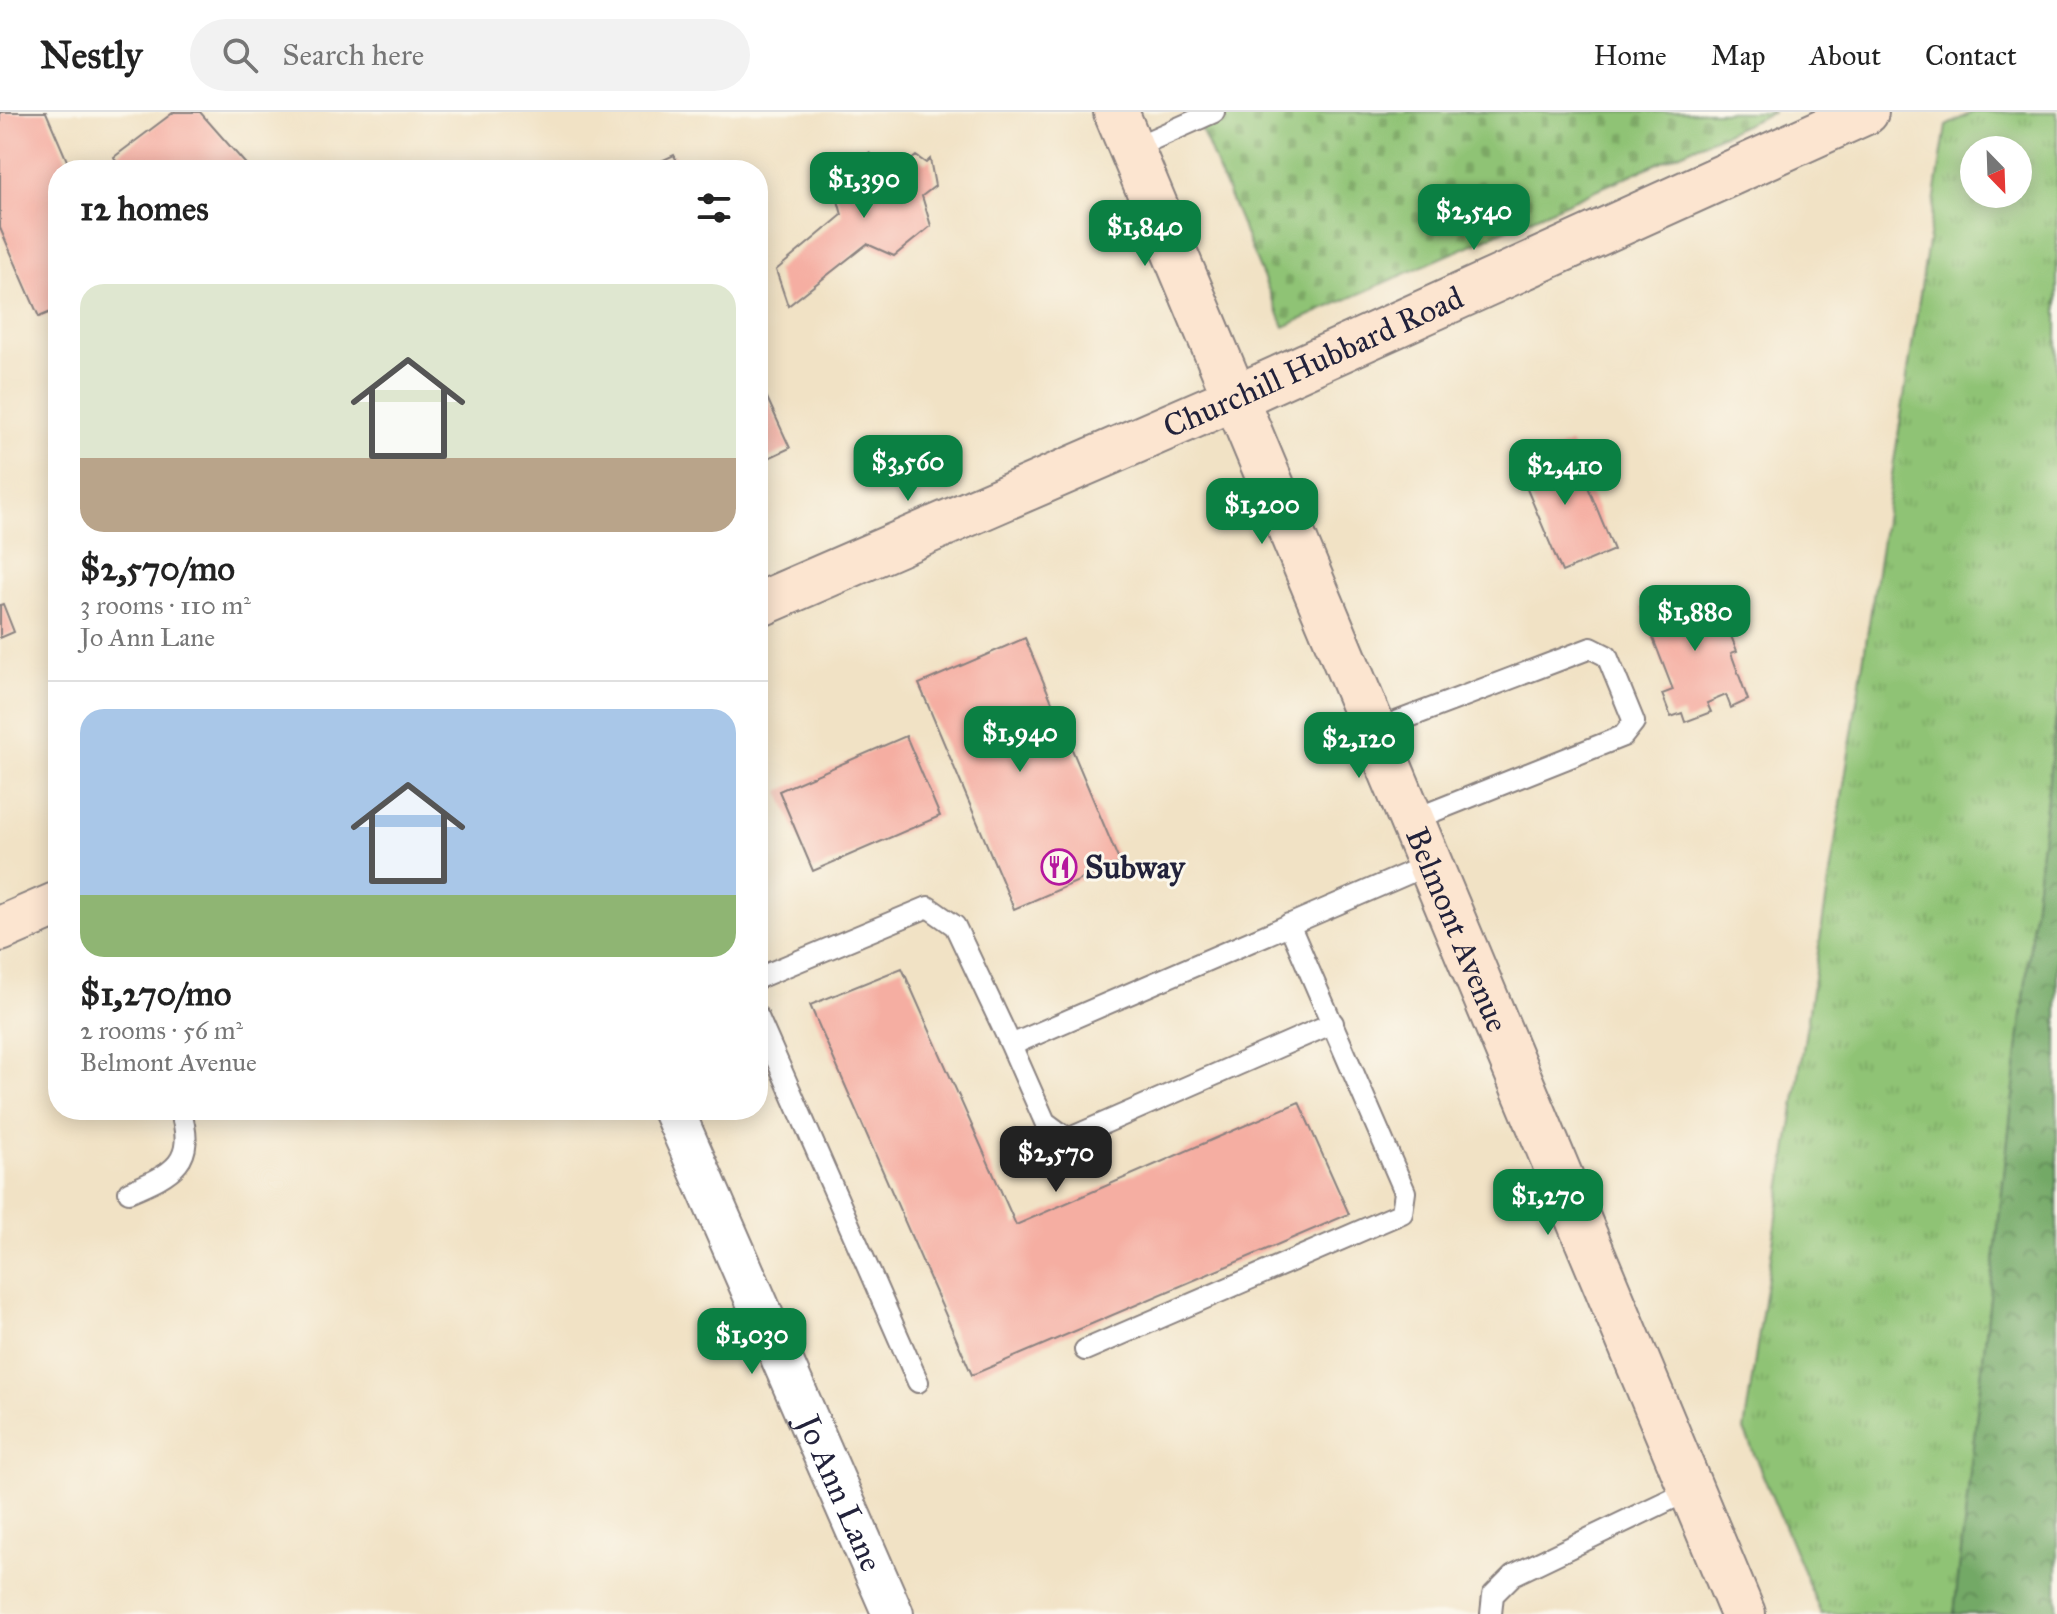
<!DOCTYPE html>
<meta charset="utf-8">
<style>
body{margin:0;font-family:"IM FELL Great Primer",serif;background:#f2f2f2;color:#222;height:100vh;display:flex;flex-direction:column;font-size:30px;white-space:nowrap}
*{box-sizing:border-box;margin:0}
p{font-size:26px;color:#767676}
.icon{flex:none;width:44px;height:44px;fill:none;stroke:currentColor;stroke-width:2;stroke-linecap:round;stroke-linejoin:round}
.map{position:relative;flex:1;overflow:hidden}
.drawer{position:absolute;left:48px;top:48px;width:720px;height:960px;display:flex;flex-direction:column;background:#fff;border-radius:32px;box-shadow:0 4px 20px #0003}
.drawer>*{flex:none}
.needle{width:52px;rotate:157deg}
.fabs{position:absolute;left:1960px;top:24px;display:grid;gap:16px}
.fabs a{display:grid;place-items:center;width:72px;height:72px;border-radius:50%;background:#fff;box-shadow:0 4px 20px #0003;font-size:40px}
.price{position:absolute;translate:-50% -68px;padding:0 18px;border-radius:16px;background:#0b8043;color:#fff;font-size:26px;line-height:52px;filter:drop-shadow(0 2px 4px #0008)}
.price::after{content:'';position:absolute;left:50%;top:48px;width:24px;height:18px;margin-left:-12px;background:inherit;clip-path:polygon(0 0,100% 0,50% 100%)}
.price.active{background:#222;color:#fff}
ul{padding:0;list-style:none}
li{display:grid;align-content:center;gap:16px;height:424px;padding:0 32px}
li+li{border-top:2px solid #e0e0e0}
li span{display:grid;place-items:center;height:248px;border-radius:24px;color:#555}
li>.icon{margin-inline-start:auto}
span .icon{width:144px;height:144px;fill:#fffc;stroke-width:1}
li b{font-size:34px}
h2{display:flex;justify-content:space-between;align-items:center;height:96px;padding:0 32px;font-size:34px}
header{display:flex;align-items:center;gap:48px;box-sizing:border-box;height:112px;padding:0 40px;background:#fff;border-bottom:2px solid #e0e0e0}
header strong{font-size:38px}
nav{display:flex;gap:44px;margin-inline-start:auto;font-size:28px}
.search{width:560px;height:72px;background:#f2f2f2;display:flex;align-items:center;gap:20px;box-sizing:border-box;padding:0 28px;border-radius:44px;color:#767676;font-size:30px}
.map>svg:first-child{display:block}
</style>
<header>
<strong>Nestly</strong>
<div class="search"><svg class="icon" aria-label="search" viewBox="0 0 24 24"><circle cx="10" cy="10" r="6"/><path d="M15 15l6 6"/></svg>Search here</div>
<nav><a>Home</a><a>Map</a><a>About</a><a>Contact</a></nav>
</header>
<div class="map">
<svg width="2057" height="1502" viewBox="0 0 2057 1502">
<defs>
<pattern id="grass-tufts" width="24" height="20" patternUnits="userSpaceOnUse" patternTransform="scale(2)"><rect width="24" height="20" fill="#8fc374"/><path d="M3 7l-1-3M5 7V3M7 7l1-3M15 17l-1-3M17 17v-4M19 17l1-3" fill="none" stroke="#7ba765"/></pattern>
<pattern id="forest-crowns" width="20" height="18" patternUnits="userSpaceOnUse" patternTransform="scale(2)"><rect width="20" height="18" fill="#73a966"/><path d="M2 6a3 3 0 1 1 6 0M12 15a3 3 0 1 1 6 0" fill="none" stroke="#5e8955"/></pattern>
<pattern id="cemetery-stones" width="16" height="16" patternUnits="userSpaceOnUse" patternTransform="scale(2)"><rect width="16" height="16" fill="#8fc374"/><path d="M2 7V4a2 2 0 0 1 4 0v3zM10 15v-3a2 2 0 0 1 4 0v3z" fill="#7ba765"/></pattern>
</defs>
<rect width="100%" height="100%" fill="#fbf7ec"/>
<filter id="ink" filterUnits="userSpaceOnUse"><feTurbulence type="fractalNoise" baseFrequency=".0125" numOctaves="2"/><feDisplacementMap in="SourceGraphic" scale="16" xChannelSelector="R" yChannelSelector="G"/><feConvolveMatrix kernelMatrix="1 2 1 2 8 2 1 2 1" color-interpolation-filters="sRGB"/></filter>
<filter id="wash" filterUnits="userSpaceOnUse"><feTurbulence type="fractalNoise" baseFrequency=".006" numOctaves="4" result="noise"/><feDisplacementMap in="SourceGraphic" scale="32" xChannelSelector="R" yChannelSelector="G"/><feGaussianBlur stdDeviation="1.8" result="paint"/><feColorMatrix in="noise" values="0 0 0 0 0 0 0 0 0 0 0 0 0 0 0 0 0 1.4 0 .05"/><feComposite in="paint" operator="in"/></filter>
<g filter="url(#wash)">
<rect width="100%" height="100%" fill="#f1e2c5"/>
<path fill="url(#grass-tufts)" stroke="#587258" stroke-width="2" fill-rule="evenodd" d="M1973 0H2057V597L1954 1502H1821L1744 1318 1946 14ZM1974 38H2018V82H1974Z"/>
<path fill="url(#forest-crowns)" stroke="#4a6650" stroke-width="2" d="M2057 597V1502H1954Z"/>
<path fill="url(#cemetery-stones)" stroke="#587258" stroke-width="2" d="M1194 0H1774L1284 215Z"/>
<g id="blocks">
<path fill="#f5aea2" d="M0 0H46L71 58H58V197L39 205 0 116Z
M174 0H200L251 58H120L114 45Z
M869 41 899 58 916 44 926 51 930 47 935 74 922 84 931 114 894 144 867 132 788 194 776 158 842 103 833 70Z
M674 43 681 58H642Z
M758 266 790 336 764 348 767 354 758 358Z
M1570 331 1614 438 1562 460 1516 351Z
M1689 477 1691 484 1712 477 1737 539 1731 541 1748 588 1731 596 1726 583 1707 591 1711 600 1685 610 1682 601 1671 605 1662 582 1673 578 1641 495Z
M3 492 14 520 0 526V493Z
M1025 526 1120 751 1014 797 919 572Z
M906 624 940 704 813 759 779 679Z
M902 856 1016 1113 1299 990 1349 1102 972 1263 810 893Z"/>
</g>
</g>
<g filter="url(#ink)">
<use href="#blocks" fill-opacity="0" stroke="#8a8280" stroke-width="2"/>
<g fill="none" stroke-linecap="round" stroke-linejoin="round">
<defs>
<path id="service" d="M1131 37 1214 0
M1375 618 1591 536 1607 544 1634 610 1623 624 1412 708
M758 866 928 795 955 814 1011 933 1430 752
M758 905 918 1270
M1011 933 1045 1010 1068 1027 1333 911
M129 1080C174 1061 197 1050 180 998
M1085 1238 1402 1101 1405 1080 1289 812
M1491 1502 1493 1483 1513 1463 1690 1378"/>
<g id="minor">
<path id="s1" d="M673 998 893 1502"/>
</g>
<g id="secondary">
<path id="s2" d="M1116 0 1743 1502"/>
<path id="s3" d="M758 493 1237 285 1866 0"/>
<path d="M0 817 58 792"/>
</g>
</defs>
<use href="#service" stroke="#8a8280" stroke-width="24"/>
<use href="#minor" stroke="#8a8280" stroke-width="44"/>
<use href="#secondary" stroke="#8a8280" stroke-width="48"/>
<use href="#service" stroke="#fff" stroke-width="20"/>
<use href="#minor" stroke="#fff" stroke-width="40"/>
<use href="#secondary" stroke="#fce5d0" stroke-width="44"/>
</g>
</g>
<defs>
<symbol id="restaurant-ring" viewBox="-11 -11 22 22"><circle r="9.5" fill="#fbf7ec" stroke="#b5179e" stroke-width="1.5"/><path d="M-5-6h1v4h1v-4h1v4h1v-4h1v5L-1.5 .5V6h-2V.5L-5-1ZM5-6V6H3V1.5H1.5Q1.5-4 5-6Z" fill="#b5179e"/></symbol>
</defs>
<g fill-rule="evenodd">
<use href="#restaurant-ring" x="1039" y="735" width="40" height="40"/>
</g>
<g text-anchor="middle" stroke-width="6" stroke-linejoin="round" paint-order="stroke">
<g font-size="32" fill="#22223b" stroke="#fbf7ec">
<text dy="11" stroke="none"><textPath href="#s3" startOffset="606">Churchill Hubbard Road</textPath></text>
<text dy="11" stroke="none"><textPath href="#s2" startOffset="886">Belmont Avenue</textPath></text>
<text dy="11" stroke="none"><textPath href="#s1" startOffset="418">Jo Ann Lane</textPath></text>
</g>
<g font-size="32" font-weight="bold" fill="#22223b" stroke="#fbf7ec" text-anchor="start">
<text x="1085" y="766">Subway</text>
</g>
</g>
</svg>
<div class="fabs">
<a><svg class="needle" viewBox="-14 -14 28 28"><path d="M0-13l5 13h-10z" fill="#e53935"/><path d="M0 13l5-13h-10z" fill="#767676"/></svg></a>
</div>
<b class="price" style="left:864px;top:108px">$1,390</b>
<b class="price" style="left:1474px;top:140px">$2,540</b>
<b class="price" style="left:1145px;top:156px">$1,840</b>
<b class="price" style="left:908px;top:391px">$3,560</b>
<b class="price" style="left:1565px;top:395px">$2,410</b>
<b class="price" style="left:1262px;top:434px">$1,200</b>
<b class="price" style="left:1695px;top:541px">$1,880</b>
<b class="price" style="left:1020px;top:662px">$1,940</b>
<b class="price" style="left:1359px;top:668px">$2,120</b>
<b class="price active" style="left:1056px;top:1082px">$2,570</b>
<b class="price" style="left:1548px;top:1125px">$1,270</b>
<b class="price" style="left:752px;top:1264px">$1,030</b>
<section class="drawer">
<h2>12 homes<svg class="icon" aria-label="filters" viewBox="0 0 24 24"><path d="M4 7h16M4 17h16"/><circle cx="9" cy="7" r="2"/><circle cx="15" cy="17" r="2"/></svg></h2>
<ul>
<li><span style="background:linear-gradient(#dfe7d0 70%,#b9a48a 0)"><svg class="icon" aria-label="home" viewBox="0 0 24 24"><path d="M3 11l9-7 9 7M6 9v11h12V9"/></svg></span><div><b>$2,570/mo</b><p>3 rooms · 110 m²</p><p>Jo Ann Lane</p></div></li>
<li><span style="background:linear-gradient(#a9c7e8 75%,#8fb573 0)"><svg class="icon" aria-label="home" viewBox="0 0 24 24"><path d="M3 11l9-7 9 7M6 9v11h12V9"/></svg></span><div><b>$1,270/mo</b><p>2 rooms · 56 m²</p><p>Belmont Avenue</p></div></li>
</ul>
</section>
</div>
